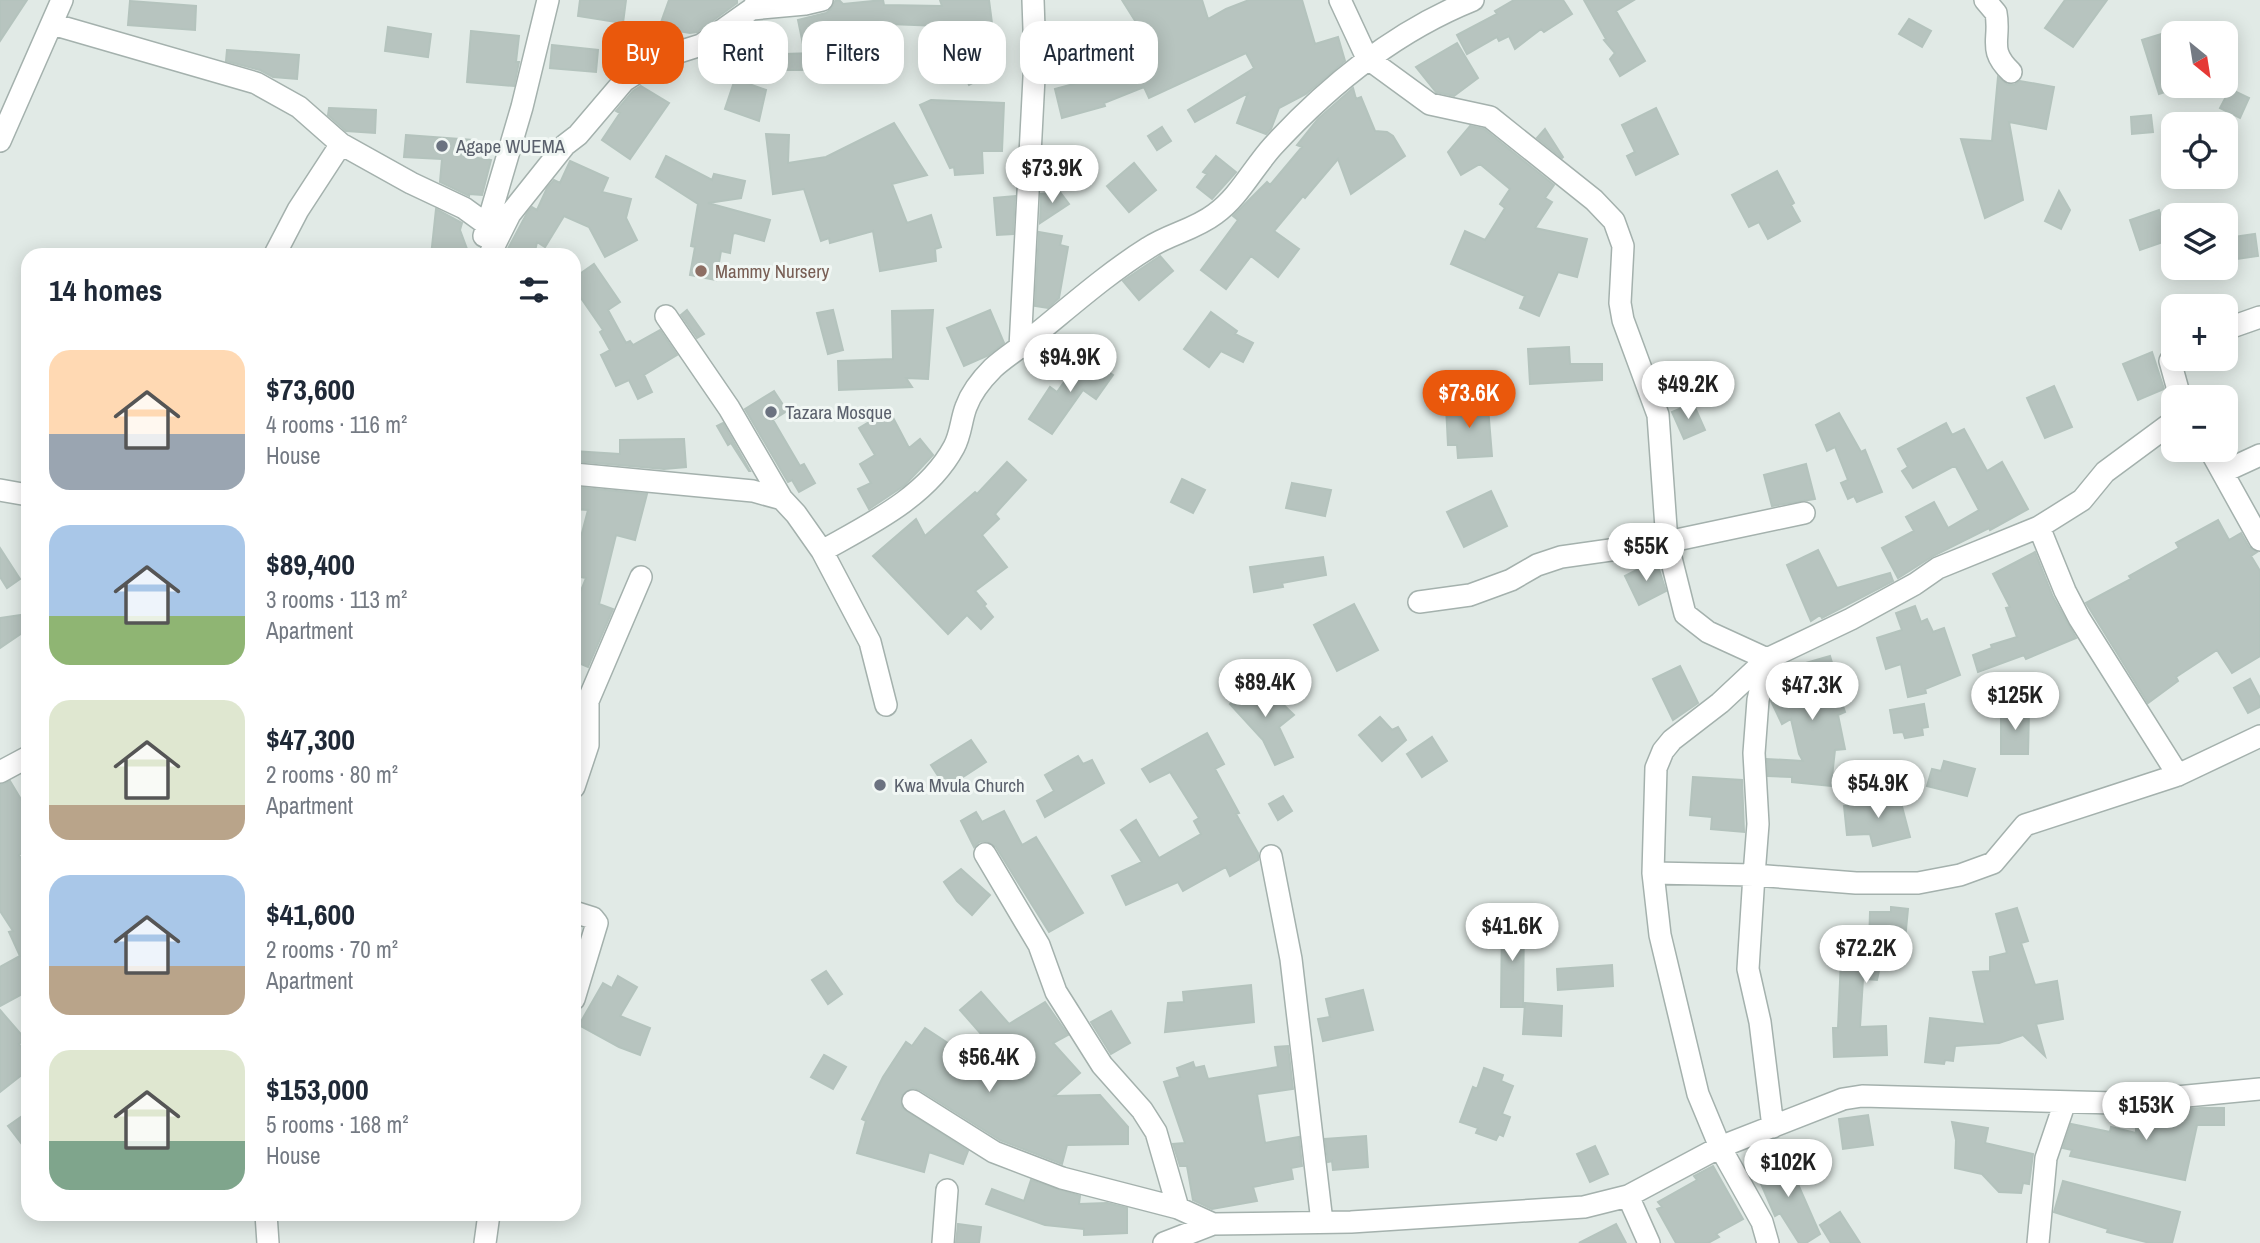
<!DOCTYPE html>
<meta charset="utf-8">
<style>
body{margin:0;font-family:"Archivo Narrow",sans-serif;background:#f2f2f3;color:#1f2937;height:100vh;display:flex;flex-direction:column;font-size:26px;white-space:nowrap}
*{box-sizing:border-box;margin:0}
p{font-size:23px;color:#747a83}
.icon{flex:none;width:38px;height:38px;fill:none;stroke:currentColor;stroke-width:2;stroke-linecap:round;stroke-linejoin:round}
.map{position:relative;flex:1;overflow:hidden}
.drawer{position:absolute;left:21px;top:248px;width:560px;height:973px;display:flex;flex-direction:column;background:#fff;border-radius:21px;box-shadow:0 4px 18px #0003}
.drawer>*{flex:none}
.guide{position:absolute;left:602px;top:21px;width:665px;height:63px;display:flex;gap:14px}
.needle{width:46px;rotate:150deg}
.fabs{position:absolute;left:2161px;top:21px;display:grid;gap:14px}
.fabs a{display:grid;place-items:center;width:77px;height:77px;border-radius:14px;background:#fff;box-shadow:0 4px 18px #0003;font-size:35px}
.price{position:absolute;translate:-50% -60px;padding:0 16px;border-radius:24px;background:#fff;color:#222;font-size:23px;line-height:46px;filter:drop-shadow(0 2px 4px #0008)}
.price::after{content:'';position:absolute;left:50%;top:42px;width:21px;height:16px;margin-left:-10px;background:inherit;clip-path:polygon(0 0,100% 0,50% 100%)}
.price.active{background:#ea580c;color:#fff}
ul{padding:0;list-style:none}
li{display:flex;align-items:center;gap:21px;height:175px;padding:0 28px}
li span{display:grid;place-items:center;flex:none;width:196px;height:140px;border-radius:21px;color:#555}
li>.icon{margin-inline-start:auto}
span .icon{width:84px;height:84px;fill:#fffc;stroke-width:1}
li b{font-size:30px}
h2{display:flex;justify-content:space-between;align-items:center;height:84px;padding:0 28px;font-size:30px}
.chip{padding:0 24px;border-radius:21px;background:#fff;box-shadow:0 4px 18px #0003;font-size:24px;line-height:63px}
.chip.active{background:#ea580c;color:#fff}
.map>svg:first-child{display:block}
</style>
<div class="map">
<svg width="2260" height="1243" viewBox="0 0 2260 1243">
<rect width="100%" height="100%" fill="#e1eae6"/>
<path fill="#b7c4bf" stroke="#b4c3bd" stroke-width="2" d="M0 0H27L0 41Z
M580 0H626L623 23 578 16Z
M669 0H737V3L697 32 690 33 659 28Z
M839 0 843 4 883 0 884 5 942 6 940 0H989L992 23 980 24 1002 68 969 85 958 61 967 57 952 26 941 28 940 26 889 24 839 28 842 39 804 49 798 20 826 13 831 9 835 1Z
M1122 0H1202L1208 19 1226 9 1249 0H1302L1315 44 1338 37 1345 61 1306 94 1279 108 1271 129 1266 134 1237 123 1248 93 1195 122 1188 110 1254 68 1246 53 1149 98 1144 87 1104 103 1105 106 1062 118 1055 89 1100 77 1098 58 1116 55 1118 69 1156 54Z
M1514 0H1563L1572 14 1544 32 1541 29 1515 49 1509 36 1499 41 1497 37 1467 54 1457 35 1497 14 1495 11Z
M1584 0H1634L1616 11 1645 61 1620 76 1610 59 1615 53 1604 40 1606 39Z
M2065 0H2107L2073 47 2045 28Z
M130 1 196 6 195 30 128 25Z
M1909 19 1931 31 1922 47 1899 34Z
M388 27 431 34 428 57 385 51Z
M2174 30V89L2159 94 2142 40Z
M471 31 519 36 516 62H519L514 86 467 82Z
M1457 43 1478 78 1454 96 1436 92 1416 67Z
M552 45 598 50 596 72 550 68Z
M227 50 299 55 297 79 273 77 260 70 226 61Z
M815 53V70H784V54Z
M1998 77 2008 85H2014L2020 81 2054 87 2046 129 2009 122 2023 200 1985 218 1961 139 1992 141Z
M735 79 766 90 759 121 725 109Z
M641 86 669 103 630 159 602 140 620 113 616 111 633 91Z
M1353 88 1356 99 1361 97 1375 131 1387 132 1393 136 1405 156 1351 194 1338 159 1305 198 1303 196 1274 231 1299 249 1278 277 1251 256 1226 289 1201 270 1238 220 1233 216 1267 182 1270 185 1302 147 1297 145 1318 119Z
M2230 89 2249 98 2240 118 2220 108Z
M931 100 1004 103 1002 151H982L983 173 955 175 954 167 950 168 920 105Z
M329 108 376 110 375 133 346 131 328 115Z
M1656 108 1678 154 1636 175 1627 156 1635 152 1622 125Z
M2151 115 2153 132 2132 134 2131 117Z
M894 123 927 175 892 184 907 223 931 215 941 247 935 249 936 261 880 271 873 231 830 243 829 238 821 241 804 189 773 194 766 134 789 135 788 163 826 157Z
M1470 126 1484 129 1554 185 1545 198 1552 202 1535 228 1587 239 1577 277 1558 272 1539 316 1520 308 1525 296 1451 264 1465 231 1485 240 1505 208 1500 204 1510 189 1480 164 1461 175 1448 152Z
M1162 127 1171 141 1157 150 1148 136Z
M1545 129 1563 157 1562 158 1537 138Z
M406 135 473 140 472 157 491 160 482 195 469 194V196L440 182 442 159 404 157Z
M1066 149 1080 171 1050 190 1042 177 1043 164Z
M666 156 712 180 714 174 745 181 741 198 708 203 770 220 764 241 735 233 733 234 730 253 721 251 716 280 690 275 695 247 691 246 698 204 656 177Z
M1216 156 1236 172 1212 199 1197 187 1207 174 1203 172Z
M570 161 608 178 602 192 631 199 626 218 637 240 605 257 589 227 564 216 545 247 537 242 534 256H504L527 213 532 207 537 210 547 188 554 180 560 183Z
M1134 163 1156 190 1129 212 1107 186Z
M1777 171 1794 203 1791 205 1800 221 1768 239 1759 222 1749 227 1732 195Z
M2059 191 2070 210 2061 229 2045 221Z
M1060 192 1069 204 1040 223 1041 194Z
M1015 196 1013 234 997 235 994 198Z
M436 209 462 223 460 230 467 249 451 256H431Z
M2159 210 2169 240 2140 250 2130 220Z
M1039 232 1062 236 1060 245 1068 247 1059 298 1048 308 1035 306Z
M2255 234 2258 256 2229 260 2226 238Z
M1160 256 1173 271 1139 300 1123 281Z
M594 264 620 302 608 310 626 343 630 341 633 345 660 330 677 355 644 375 652 392 638 399 629 380 616 386 601 355 610 350 600 332 603 330 574 288V278Z
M687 310 704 334 697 338 681 315Z
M833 310 843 350 828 354 817 313Z
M933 310 928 379 906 378 912 387 839 390 838 361 893 359 892 311Z
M990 310 1004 343 987 356 964 366 947 328Z
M1211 312 1237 331 1235 334 1253 343 1243 362 1221 351 1209 367 1184 349Z
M1569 347 1570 364H1602V380L1530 384 1528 349Z
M2152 352 2164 389 2138 400 2123 364Z
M1083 355 1113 375 1096 399 1083 390 1052 434 1029 419 1050 387 1057 392Z
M2054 386 2072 427 2045 438 2027 398Z
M774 391 787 411 773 420 800 466 804 464 815 483 799 492 792 480 788 482 745 409Z
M1479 403V407H1488L1492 456 1458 458 1457 445H1448L1446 406Z
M1693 403 1705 430 1684 439 1672 412Z
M889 410 909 448 920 439 933 455 905 485 869 509 858 489 871 483 860 464 875 455 859 428Z
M1839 413 1861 452 1865 450 1882 492 1857 502 1854 496 1848 499 1841 483 1848 480 1835 447 1827 451 1816 425Z
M723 423 750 471H749L731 443 728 445 717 426Z
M1946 423 1952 435 1964 429 1987 471 2002 462 2028 509 1990 530 1989 528 1933 556 1898 578 1882 548 1914 531 1906 517 1934 502 1948 528 1979 510 1956 467H1952L1913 488 1902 471 1908 467 1898 449Z
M684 439 686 467 664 469 574 461V451L620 454V440Z
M1007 462 1026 480 995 514 999 519 982 535 1007 567 975 591 986 604 984 606 993 617 981 629 967 615 948 634 873 556 916 519 925 536 975 492 977 494Z
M1806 464 1815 499 1772 506 1764 475Z
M1182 479 1205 490 1193 513 1171 502Z
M1292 483 1331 490 1325 516 1286 508Z
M574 487 647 494 635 540 616 535 599 604 613 609 588 667 574 661V629L581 611 574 608 586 578 574 576V551L577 552 588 510 574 509Z
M1491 491 1507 526 1464 547 1447 512Z
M2218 520 2229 540 2241 533 2249 547 2257 552 2251 556 2260 571V656L2232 673 2217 650 2176 677 2178 681 2148 703 2086 603 2131 579 2129 576 2179 548 2176 543Z
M0 548 20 579 7 588 0 577Z
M1818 550 1837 588 1890 573 1893 581 1822 618 1820 615 1811 621 1787 565Z
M2035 552 2053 597 2076 638 2026 659 2024 655 1978 672 1973 655 1992 648 1991 645 2017 637 2006 608 2010 607 1993 574Z
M1323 557 1326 575 1282 583 1283 587 1254 592 1250 567Z
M1656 560 1666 591 1639 605 1625 576Z
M1354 604 1378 650 1337 671 1314 625Z
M1915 606 1921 622 1927 619 1933 632 1944 628 1960 675 1925 689 1926 693 1908 697 1901 664 1886 669 1877 638 1902 630 1896 613Z
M28 614V629L0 648V618Z
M1830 656 1836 676 1839 675 1845 695 1840 697 1845 712 1838 715 1845 749 1835 750 1831 786 1792 782V777L1768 776 1767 759 1803 761 1799 754 1791 719 1782 724 1771 701 1784 693 1782 684 1796 681 1792 667Z
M1680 666 1698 703 1673 720 1653 679Z
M2250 679 2260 698V707L2248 713 2234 688Z
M1258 680 1294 715 1279 727 1293 757 1275 765 1263 740 1230 704Z
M1924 704 1928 727 1922 728 1923 735 1905 738 1903 732 1894 733 1890 710Z
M2001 711H2029L2028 754H2001Z
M1380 717 1392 730 1398 727 1406 740 1382 761 1359 735Z
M1207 733 1224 764 1215 769 1239 813 1236 814 1258 853V860L1230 876 1226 867 1183 891 1178 882 1126 905 1112 876 1142 862 1121 830 1136 820 1159 858 1201 834 1194 821 1199 818 1170 772 1150 782 1142 769Z
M1432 737 1447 761 1422 777 1407 754Z
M971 740 986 762 946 788 931 765Z
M1078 756 1083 764 1092 760 1104 783 1045 817 1037 801 1054 791 1045 775Z
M1944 761 1975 769 1967 796 1927 786 1932 769 1941 771Z
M1693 777 1742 780 1744 832 1711 829 1712 817 1690 815Z
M10 781 28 811V850L19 855 28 870V991L0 1006V967L20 956 9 932 13 931 0 911V785Z
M1892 795H1899L1910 837 1873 846 1870 834 1847 835 1844 806Z
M1283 796 1292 811 1278 820 1269 804Z
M1004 811 1022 845 1036 837 1083 913 1049 932 996 847 986 841 979 842 974 847 961 821 976 812 982 822Z
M961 869 990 895 972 915 957 901 944 882Z
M1891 907 1908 909 1904 950 1884 948 1877 980 1867 979 1868 964 1864 963 1860 1027 1886 1026 1887 1055 1834 1057 1833 1028H1838L1841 959 1844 942 1869 947 1870 912H1891Z
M2017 908 2028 941 2021 943 2035 985 2057 981 2063 1019 2036 1024 2045 1056 2023 1035 1999 1043 1955 1046 1953 1061 1945 1060 1944 1064 1925 1062 1930 1018 1985 1024 1973 972 1990 971V957L2007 953 1996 914Z
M1502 918 1524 919 1523 1007H1501Z
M1612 965 1613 986 1558 990 1557 969Z
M826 971 842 994 828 1004 812 980Z
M618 976 637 987 620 1016 650 1028 640 1055 619 1047 579 1025 603 983 612 988Z
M1251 985 1254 1022 1165 1032 1168 1003 1184 1002 1183 992Z
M1363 990 1373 1030 1323 1041 1318 1019 1330 1017 1326 999Z
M981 992 1009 1024 1045 1002 1068 1035 1053 1043 1080 1073 1054 1096 1100 1095 1128 1127V1144L1067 1145 1062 1164 1000 1140 920 1090 913 1088 902 1095V1108L968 1151 963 1164 929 1152 924 1172 857 1153 866 1121 862 1119 883 1077 906 1042 912 1046 925 1028 954 1047 955 1044 1024 1083 960 1010Z
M1525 1003 1562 1006 1561 1036 1523 1034Z
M0 1010 25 1039 19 1044 28 1056V1070L0 1092Z
M1111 1011 1130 1043 1111 1054 1091 1022Z
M1288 1046 1293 1089 1257 1094 1265 1143 1299 1137 1302 1166 1291 1168 1293 1179 1253 1187 1257 1201 1212 1209 1193 1200 1187 1166H1180L1173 1144 1185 1143 1164 1082 1180 1077 1177 1068 1193 1062 1195 1068 1204 1066 1208 1079 1278 1067 1275 1047Z
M824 1055 846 1067 833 1089 811 1077Z
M1484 1068 1503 1075 1501 1081 1513 1086 1502 1114 1510 1117 1503 1136 1499 1134 1496 1140 1476 1133 1478 1128 1460 1122 1473 1087 1477 1089Z
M2200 1108H2224V1125H2197L2185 1180 2070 1156 2072 1150 2063 1148 2071 1124 2110 1132 2111 1127 2136 1133V1129L2144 1130 2143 1113Z
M28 1112V1152L8 1126Z
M1868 1115 1873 1145 1843 1149 1839 1119Z
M1952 1122 1988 1128 1985 1143 2033 1154 2029 1184 2023 1183 2021 1193 1999 1192 1982 1174 1955 1168 1956 1140Z
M1366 1136 1368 1167 1333 1170 1332 1161 1328 1162 1325 1139Z
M1595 1146 1608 1174 1590 1182 1577 1154Z
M1786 1157 1820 1234 1806 1243H1799L1780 1213 1775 1216 1755 1170Z
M1713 1166 1743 1219 1716 1234 1719 1237 1708 1243H1676L1657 1209 1662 1207 1658 1202 1697 1180 1694 1176Z
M1031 1180 1080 1196 1079 1204 1107 1203 1127 1208V1233L1084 1235V1229L1045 1225 986 1204 992 1189 1024 1201Z
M2063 1181 2180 1212 2172 1243H2150L2107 1232 2108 1229 2054 1212Z
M1840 1212 1860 1243H1831L1820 1225Z
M958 1224 981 1227 979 1243H956Z
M1616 1224 1626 1243H1579Z"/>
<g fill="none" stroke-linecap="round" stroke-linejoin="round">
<defs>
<path id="minor" d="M1340 0 1367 58 1430 104 1490 117 1594 200 1614 221 1623 246 1620 303 1623 320 1658 415 1667 542 1685 614 1708 632 1767 659 1720 703 1672 740 1663 751 1656 768 1653 873 1754 875 1748 969 1760 1022 1773 1127
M1985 0 1996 13C2001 40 1987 49 2011 72
M752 9 805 4 822 0
M52 24 256 83 299 107 341 144 411 183 464 208 486 224
M0 141 62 0
M484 236 522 107 548 0
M274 256 298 210 341 144
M489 256 510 214 565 145 578 135 624 81 660 58 701 45 752 9 759 0
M666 316 729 408 782 499 796 514 822 551 870 642 886 705
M2226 329 2260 317
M1020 348 1035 58 1033 0
M2174 355 2170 361 2180 397
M2174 421 2105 472 2082 500 2039 527 1938 568 1915 584 1851 619 1767 659 1758 700 1754 753 1758 824 1754 875 1856 883H1918L1960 875 1993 863 2025 825 2178 775 2260 736
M2210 450 2260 540
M2223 472 2260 455
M574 474 753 491 782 499
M0 490 28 495
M2039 527 2065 591 2079 618 2178 775
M822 551C870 524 927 497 954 447 961 434 961 420 966 407 971 393 983 378 993 368 1006 356 1022 347 1035 335 1072 305 1108 273 1148 248 1169 234 1194 230 1215 214 1239 197 1253 168 1273 146 1329 85 1396 31 1473 0
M1419 602 1470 595 1511 580 1537 565 1561 557 1667 542 1804 513
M0 772 28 757
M574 787 588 745V701L641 577
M985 854 1039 945 1056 992 1068 1011 1102 1065 1142 1110 1156 1132 1178 1208 1213 1224
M1271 856 1291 959 1322 1222
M1653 873 1660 935 1698 1094 1720 1147 1762 1222 1768 1243
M574 912 593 918 597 923 574 999
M913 1101 994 1152 1062 1178 1178 1208
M1628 1196 1649 1243
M266 1214 268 1243
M485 1243 489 1214
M943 1243 947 1190
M1164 1243 1213 1224 1351 1222 1584 1207 1628 1196 1720 1147 1843 1099 1862 1096 2114 1103 2260 1089
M2038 1243 2046 1158 2065 1102"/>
</defs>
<use href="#minor" stroke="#a4b1ad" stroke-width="24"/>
<use href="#minor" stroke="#fff" stroke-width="21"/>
</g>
<g fill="#6b7280" stroke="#f1f7f4" stroke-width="2.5">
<circle cx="442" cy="146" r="7"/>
<circle cx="771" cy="412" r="7"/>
<circle cx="880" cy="785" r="7"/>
</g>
<circle fill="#8d6e63" stroke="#f1f7f4" stroke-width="2.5" cx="701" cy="271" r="7"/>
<g text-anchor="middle" stroke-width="6" stroke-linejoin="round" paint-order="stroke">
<g font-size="19" fill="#5b616d" stroke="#f1f7f4" text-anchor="start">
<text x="456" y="153">Agape WUEMA</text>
<text x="785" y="419">Tazara Mosque</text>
<text x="894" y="792">Kwa Mvula Church</text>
</g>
<g font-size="19" fill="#785e54" stroke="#f1f7f4" text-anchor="start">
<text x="715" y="278">Mammy Nursery</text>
</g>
</g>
</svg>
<div class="fabs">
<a><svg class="needle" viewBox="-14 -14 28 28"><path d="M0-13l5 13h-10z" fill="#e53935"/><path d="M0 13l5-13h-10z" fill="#747a83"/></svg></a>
<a><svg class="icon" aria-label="locate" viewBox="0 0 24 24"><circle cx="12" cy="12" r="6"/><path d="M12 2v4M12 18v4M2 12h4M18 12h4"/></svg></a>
<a><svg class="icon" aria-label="layers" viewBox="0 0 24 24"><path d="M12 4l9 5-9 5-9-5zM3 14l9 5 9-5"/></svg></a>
<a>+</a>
<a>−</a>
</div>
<b class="price" style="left:1052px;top:205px">$73.9K</b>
<b class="price" style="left:1070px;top:394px">$94.9K</b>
<b class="price" style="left:1688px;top:421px">$49.2K</b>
<b class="price active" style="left:1469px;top:430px">$73.6K</b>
<b class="price" style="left:1646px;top:583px">$55K</b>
<b class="price" style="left:1265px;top:719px">$89.4K</b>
<b class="price" style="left:1812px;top:722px">$47.3K</b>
<b class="price" style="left:2015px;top:732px">$125K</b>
<b class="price" style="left:1878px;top:820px">$54.9K</b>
<b class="price" style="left:1512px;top:963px">$41.6K</b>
<b class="price" style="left:1866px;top:985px">$72.2K</b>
<b class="price" style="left:989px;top:1094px">$56.4K</b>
<b class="price" style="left:2146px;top:1142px">$153K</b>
<b class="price" style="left:1788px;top:1199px">$102K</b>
<div class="guide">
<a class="chip active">Buy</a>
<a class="chip">Rent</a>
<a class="chip">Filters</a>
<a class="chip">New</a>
<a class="chip">Apartment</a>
</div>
<section class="drawer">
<h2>14 homes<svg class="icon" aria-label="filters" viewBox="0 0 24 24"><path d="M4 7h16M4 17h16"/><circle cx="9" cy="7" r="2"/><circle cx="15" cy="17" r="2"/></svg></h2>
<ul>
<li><span style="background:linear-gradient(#ffd9b3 60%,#9aa5b1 0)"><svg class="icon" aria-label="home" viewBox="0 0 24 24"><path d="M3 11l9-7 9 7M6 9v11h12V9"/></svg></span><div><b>$73,600</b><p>4 rooms · 116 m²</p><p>House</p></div></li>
<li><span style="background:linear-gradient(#a9c7e8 65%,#8fb573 0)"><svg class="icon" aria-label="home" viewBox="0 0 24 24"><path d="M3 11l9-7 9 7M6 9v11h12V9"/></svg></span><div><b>$89,400</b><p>3 rooms · 113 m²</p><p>Apartment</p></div></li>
<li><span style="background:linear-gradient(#dfe7d0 75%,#b9a48a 0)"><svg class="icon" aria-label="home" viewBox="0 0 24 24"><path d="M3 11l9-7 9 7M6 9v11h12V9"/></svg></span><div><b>$47,300</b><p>2 rooms · 80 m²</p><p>Apartment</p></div></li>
<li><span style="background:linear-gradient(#a9c7e8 65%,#b9a48a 0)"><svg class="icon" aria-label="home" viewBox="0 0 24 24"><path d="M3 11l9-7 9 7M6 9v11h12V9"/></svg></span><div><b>$41,600</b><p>2 rooms · 70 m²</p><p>Apartment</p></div></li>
<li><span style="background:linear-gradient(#dfe7d0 65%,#7fa58c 0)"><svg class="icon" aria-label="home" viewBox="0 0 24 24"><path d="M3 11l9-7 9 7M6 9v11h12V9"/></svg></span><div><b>$153,000</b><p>5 rooms · 168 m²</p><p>House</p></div></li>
</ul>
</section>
</div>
